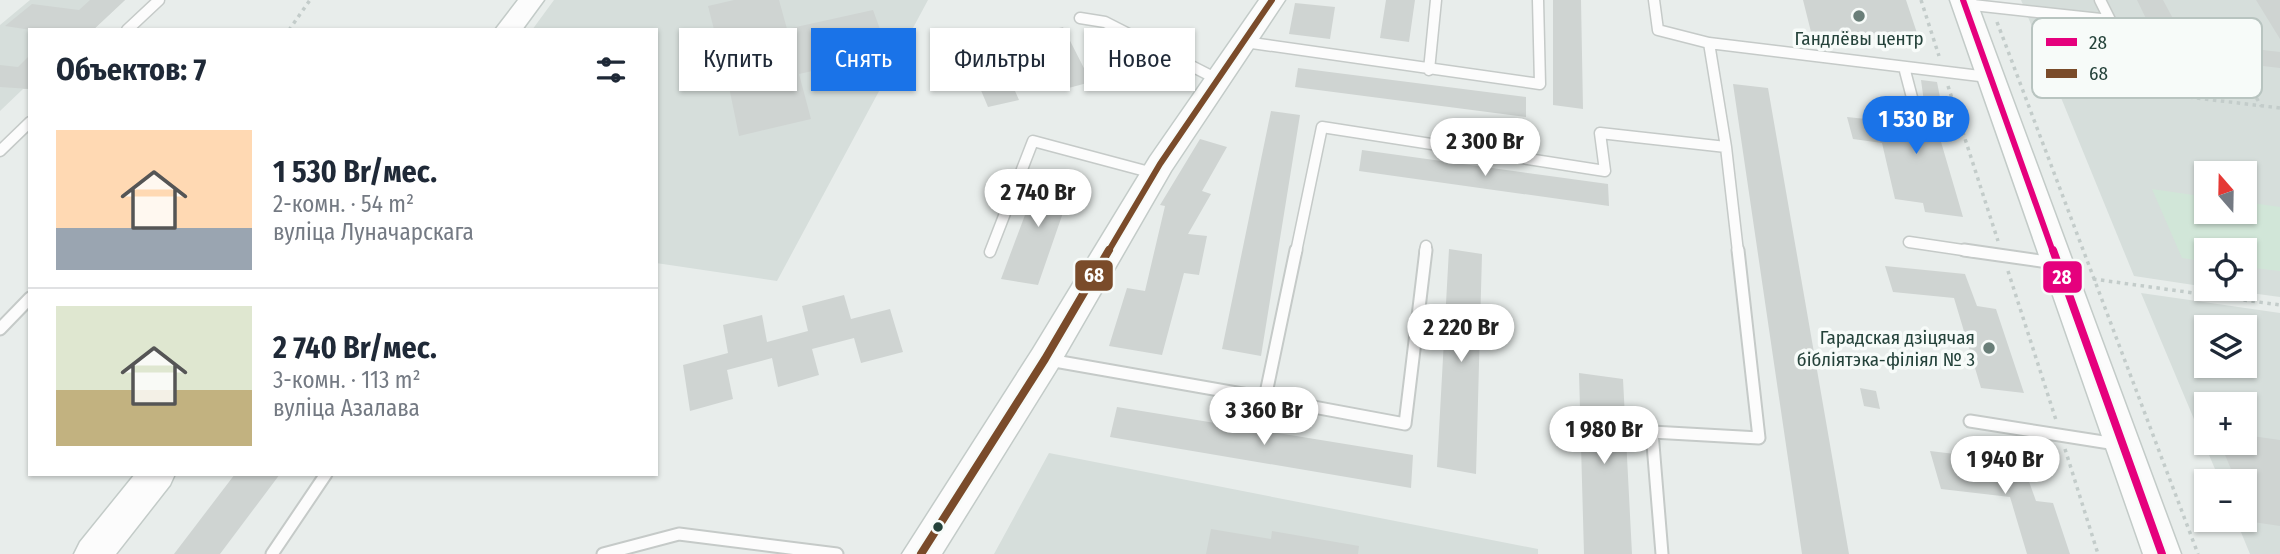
<!DOCTYPE html>
<html lang="ru">
<meta charset="utf-8">
<style>
body{margin:0;font-family:"Fira Sans Condensed",sans-serif;background:#f6f6f7;color:#1f2937;height:100vh;display:flex;flex-direction:column;font-size:26px;white-space:nowrap}
*{box-sizing:border-box;margin:0}
p{font-size:23px;color:#747a83}
.icon{flex:none;width:38px;height:38px;fill:none;stroke:currentColor;stroke-width:2;stroke-linecap:round;stroke-linejoin:round}
.map{position:relative;flex:1;overflow:hidden}
.details{position:absolute;left:28px;top:28px;width:630px;height:448px;display:flex;flex-direction:column;background:#fff;border-radius:0px;box-shadow:0 2px 5px #0004}
.details>*{flex:none}
.banner{position:absolute;left:679px;top:28px;width:665px;height:63px;display:flex;gap:14px}
.needle{width:46px;rotate:340deg}
.tools{position:absolute;left:2194px;top:161px;display:grid;gap:14px}
.tools a{display:grid;place-items:center;width:63px;height:63px;border-radius:0px;background:#fff;box-shadow:0 2px 5px #0004;font-size:35px}
.price{position:absolute;translate:-50% -60px;padding:0 16px;border-radius:24px;background:#fff;color:#222;font-size:23px;line-height:46px;filter:drop-shadow(0 2px 4px #0008)}
.price::after{content:'';position:absolute;left:50%;top:42px;width:21px;height:16px;margin-left:-10px;background:inherit;clip-path:polygon(0 0,100% 0,50% 100%)}
.price.on{background:#1a73e8;color:#fff}
ul{padding:0;list-style:none}
li{display:flex;align-items:center;gap:21px;height:175px;padding:0 28px}
li+li{border-top:2px solid #e0e1e3}
li span{display:grid;place-items:center;flex:none;width:196px;height:140px;border-radius:0px;color:#555}
li>.icon{margin-inline-start:auto}
span .icon{width:84px;height:84px;fill:#fffc;stroke-width:1}
li b{font-size:30px}
h2{display:flex;justify-content:space-between;align-items:center;height:84px;padding:0 28px;font-size:30px}
.pill{padding:0 24px;border-radius:0px;background:#fff;box-shadow:0 2px 5px #0004;font-size:24px;line-height:63px}
.pill.on{background:#1a73e8;color:#fff}
.map>svg:first-child{display:block}
</style>
<div class="map">
<svg width="2280" height="554" viewBox="0 0 2280 554">
<rect width="100%" height="100%" fill="#e8edeb"/>
<path fill="#d6dedb" fill-rule="evenodd" d="M30 0H125L93 30H30V89H23L0 111V25Z
M554 0H928L777 281 656 263V30H532Z
M2021 0H2280V297L2221 289H2245V250H2207V287L2134 276ZM2207 173H2245V212H2207Z
M2141 293 2280 313V554H2250L2236 520H2245V481H2220ZM2207 327H2245V366H2207ZM2207 404H2245V443H2207Z
M1049 453 1538 549V554H994Z"/>
<path fill="#d1e6d8" d="M2152 189 2207 197V212H2245V202L2280 207V271L2245 267V250H2207V262L2182 258Z"/>
<path fill="#cfd4d2" d="M90 0H125L93 30H31L5 26 32 4 79 10Z
M734 0H779L787 29 873 10 889 54 799 74 811 119 739 136 728 82 690 90 685 60 720 53 708 6Z
M1386 0H1415L1409 42 1380 38Z
M1553 0H1581L1583 109 1553 105Z
M1803 0H1906L1921 45 1811 32Z
M2137 0H2163L2185 41 2280 52V68L2161 54 2159 51 2118 46 2134 79 2067 71 2046 20 2153 33Z
M2256 0H2280V39Z
M1295 3 1335 7 1330 39 1289 34Z
M1063 27 1091 82 1061 90 1034 34Z
M994 43 1019 100 988 107 964 50Z
M30 55V89L0 87V65L18 67Z
M1298 68 1526 97V117L1295 87Z
M1921 80 1937 82 1947 133 1939 135 1963 217 1925 212 1923 203 1895 199 1882 143 1853 139 1847 117 1932 126 1927 124Z
M1733 84 1768 88 1849 554H1802Z
M1271 111 1300 115 1261 356 1222 349Z
M1200 139 1227 147 1202 191 1211 194 1188 234 1207 236 1199 275 1184 273 1162 355 1109 346 1127 288 1145 291 1165 206 1160 205Z
M1362 150 1608 184 1609 206 1359 171Z
M1041 172 1075 178 1038 285 1001 279Z
M1449 249 1482 254 1476 474 1437 467Z
M1885 266 1965 274 1977 306 1996 309 2024 393 1981 388 1954 298 1893 292Z
M844 295 851 319 890 309 903 352 861 363 854 338 812 349 819 375 778 387 772 358 727 370 733 399 690 411 683 365 728 353 723 325 762 315 767 342 808 331 802 306Z
M1579 373 1623 379 1632 554H1584Z
M1860 388 1876 391 1880 409 1864 406Z
M1117 407 1413 455 1411 488 1110 437Z
M2245 435 2280 440V526L2253 522 2245 503V481H2236L2220 443H2245Z
M1930 451 2022 462 2036 501 2053 503 2070 554H2027L2010 497 1941 489Z
M235 474H280L220 554H174Z
M1211 529 1271 539 1272 531 1359 546 1358 554H1206Z"/>
<g fill="none" stroke-linecap="round" stroke-linejoin="round">
<defs>
<path id="lane-far1" d="M1654 0 1658 30 1709 43 1988 77
M1964 4 2110 20 2100 0
M1080 18 1105 22 1217 79
M127 30 159 0
M1245 42 1540 84 1538 0
M1709 43 1726 147
M1904 67 1915 109
M1429 70 1436 0
M0 151 30 122
M1909 242 1976 252
M990 252 1033 141 1153 173
M1296 252 1322 127 1605 171 1600 133 1726 147 1738 252
M1425 252 1426 246"/>
<path id="lane" d="M1964 250 2055 263
M0 329 30 298
M1049 360 1265 398 1296 250
M1265 398 1405 424 1426 250
M1970 421 2116 444
M272 554 326 474
M603 554 679 534 837 554
M1662 554 1652 432 1759 438 1738 250"/>
<path id="secondary" d="M518 0H544L522 30H495Z
M1259 0H1285L1171 171 1057 369 942 554H902L1033 349 1150 157Z
M1950 0H1976L2181 554H2143Z
M135 474H175L170 485 116 554H74L80 542Z"/>
</defs>
<use href="#lane-far1" stroke="#c5cac8" stroke-width="13"/>
<use href="#lane" stroke="#c5cac8" stroke-width="15"/>
<use href="#secondary" stroke="#c3cbc8" stroke-width="3"/>
<path stroke="#c3ccca" stroke-width="3.5" stroke-dasharray="3.5 4.5" stroke-linecap="butt" d="M1921 0 1939 56
M1997 22 2198 554
M289 30 310 0
M2237 63 2261 106
M2054 81 2280 108
M1948 86 1998 241
M2008 271 2056 420
M2093 279 2280 305
M2065 449 2098 554"/>
<use href="#lane-far1" stroke="#fcfcfc" stroke-width="10"/>
<use href="#lane" stroke="#fcfcfc" stroke-width="11"/>
<use href="#secondary" fill="#fcfcfc" fill-rule="evenodd"/>
<defs>
<path id="bus-1-far1" d="M1963 0 2053 252"/>
<path id="bus-1" d="M2053 250 2162 554"/>
<path id="bus-2-far1" d="M1108 252 1160 164 1272 0"/>
<path id="bus-2" d="M921 554 1045 359 1109 250"/>
</defs>
<use href="#bus-1-far1" stroke="#f7fbf9" stroke-width="10"/>
<use href="#bus-1" stroke="#f7fbf9" stroke-width="13"/>
<use href="#bus-2-far1" stroke="#f7fbf9" stroke-width="10"/>
<use href="#bus-2" stroke="#f7fbf9" stroke-width="13"/>
<use href="#bus-1-far1" stroke="#e5007d" stroke-width="6"/>
<use href="#bus-1" stroke="#e5007d" stroke-width="8"/>
<use href="#bus-2-far1" stroke="#7a4b2a" stroke-width="6"/>
<use href="#bus-2" stroke="#7a4b2a" stroke-width="8"/>
</g>
<g fill="#697e78" stroke="#f7fbf9" stroke-width="2.5">
<circle cx="1859" cy="16" r="7"/>
<circle cx="1989" cy="348" r="7"/>
</g>
<circle fill="#24423a" stroke="#f7fbf9" stroke-width="2.5" cx="938" cy="527" r="6"/>
<g text-anchor="middle" stroke-width="7" stroke-linejoin="round" paint-order="stroke">
<g font-size="19" fill="#24423a" stroke="#f7fbf9">
<text x="1859" y="45">Гандлёвы центр</text>
<text x="1975" y="344" text-anchor="end">Гарадская дзіцячая<tspan x="1975" dy="22">бібліятэка-філіял № 3</tspan></text>
</g>
</g>
<rect x="2032" y="18" width="230" height="80" rx="10" fill="#f7fbf9" stroke="#b8c4c0" stroke-width="2"/>
<rect x="2046" y="38" width="31" height="8" fill="#e5007d"/>
<rect x="2046" y="69" width="31" height="9" fill="#7a4b2a"/>
<g font-size="19" fill="#24423a">
<text x="2089" y="49">28</text>
<text x="2089" y="80">68</text>
</g>
<g stroke="#f7fbf9" stroke-width="2.5">
<rect x="1074" y="259" width="40" height="33" rx="7" fill="#7a4b2a"/>
<rect x="2042" y="260" width="41" height="34" rx="7" fill="#e5007d"/>
</g>
<g font-size="19" text-anchor="middle" font-weight="bold" fill="#fff">
<text x="1094" y="282">68</text>
<text x="2062" y="284">28</text>
</g>
</svg>
<div class="tools">
<a><svg class="needle" viewBox="-14 -14 28 28"><path d="M0-13l5 13h-10z" fill="#e53935"/><path d="M0 13l5-13h-10z" fill="#747a83"/></svg></a>
<a><svg class="icon" aria-label="locate" viewBox="0 0 24 24"><circle cx="12" cy="12" r="6"/><path d="M12 2v4M12 18v4M2 12h4M18 12h4"/></svg></a>
<a><svg class="icon" aria-label="layers" viewBox="0 0 24 24"><path d="M12 4l9 5-9 5-9-5zM3 14l9 5 9-5"/></svg></a>
<a>+</a>
<a>−</a>
</div>
<b class="price on" style="left:1916px;top:156px">1 530 Br</b>
<b class="price" style="left:1485px;top:178px">2 300 Br</b>
<b class="price" style="left:1038px;top:229px">2 740 Br</b>
<b class="price" style="left:1461px;top:364px">2 220 Br</b>
<b class="price" style="left:1264px;top:447px">3 360 Br</b>
<b class="price" style="left:1604px;top:466px">1 980 Br</b>
<b class="price" style="left:2005px;top:496px">1 940 Br</b>
<div class="banner">
<a class="pill">Купить</a>
<a class="pill on">Снять</a>
<a class="pill">Фильтры</a>
<a class="pill">Новое</a>
</div>
<section class="details">
<h2>Объектов: 7<svg class="icon" aria-label="filters" viewBox="0 0 24 24"><path d="M4 7h16M4 17h16"/><circle cx="9" cy="7" r="2"/><circle cx="15" cy="17" r="2"/></svg></h2>
<ul>
<li><span style="background:linear-gradient(#ffd9b3 70%,#9aa5b1 0)"><svg class="icon" aria-label="home" viewBox="0 0 24 24"><path d="M3 11l9-7 9 7M6 9v11h12V9"/></svg></span><div><b>1 530 Br/мес.</b><p>2-комн. · 54 m²</p><p>вуліца Луначарскага</p></div></li>
<li><span style="background:linear-gradient(#dfe7d0 60%,#c2b280 0)"><svg class="icon" aria-label="home" viewBox="0 0 24 24"><path d="M3 11l9-7 9 7M6 9v11h12V9"/></svg></span><div><b>2 740 Br/мес.</b><p>3-комн. · 113 m²</p><p>вуліца Азалава</p></div></li>
</ul>
</section>
</div>
